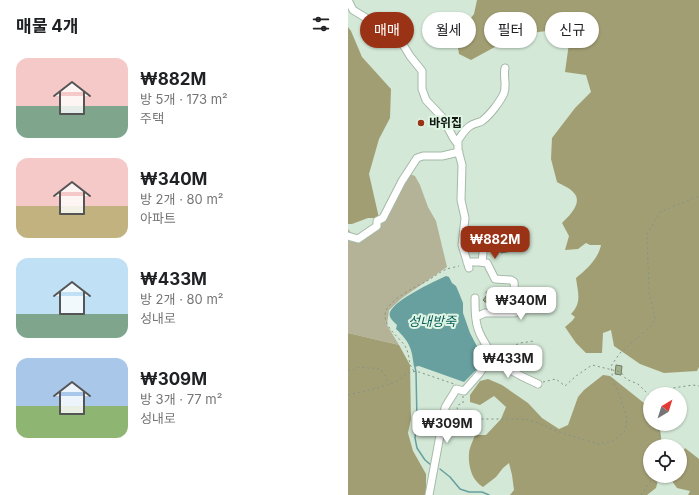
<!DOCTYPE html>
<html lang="ko">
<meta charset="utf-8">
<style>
body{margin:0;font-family:Inter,"Noto Sans KR",sans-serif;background:#f2f2f2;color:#202124;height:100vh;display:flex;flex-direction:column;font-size:15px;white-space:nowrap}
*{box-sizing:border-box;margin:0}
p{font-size:13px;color:#757577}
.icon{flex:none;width:22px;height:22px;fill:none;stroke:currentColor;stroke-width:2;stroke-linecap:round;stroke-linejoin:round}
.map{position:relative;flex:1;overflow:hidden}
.panel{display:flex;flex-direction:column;background:#fff;width:348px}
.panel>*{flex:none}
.guide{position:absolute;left:12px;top:12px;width:279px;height:36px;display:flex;gap:8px}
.needle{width:26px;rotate:38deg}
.buttons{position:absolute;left:295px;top:387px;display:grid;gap:8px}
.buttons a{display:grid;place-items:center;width:44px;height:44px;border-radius:50%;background:#fff;box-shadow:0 1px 3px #0004;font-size:20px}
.price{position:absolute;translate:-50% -34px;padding:0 9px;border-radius:8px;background:#fff;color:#222;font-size:13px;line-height:26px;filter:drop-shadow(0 1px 2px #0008)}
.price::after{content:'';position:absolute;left:50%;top:24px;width:12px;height:9px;margin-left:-6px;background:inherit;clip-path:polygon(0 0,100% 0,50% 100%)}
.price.current{background:#9a3216;color:#fff}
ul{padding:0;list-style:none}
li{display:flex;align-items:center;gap:12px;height:100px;padding:0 16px}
li span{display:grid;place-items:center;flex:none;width:112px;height:80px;border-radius:12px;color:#555}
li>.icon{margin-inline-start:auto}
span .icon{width:48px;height:48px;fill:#fffc;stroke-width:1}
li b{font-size:17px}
h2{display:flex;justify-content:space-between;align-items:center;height:48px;padding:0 16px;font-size:17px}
.pill{padding:0 14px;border-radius:18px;background:#fff;box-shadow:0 1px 3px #0004;font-size:14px;line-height:36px}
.pill.current{background:#9a3216;color:#fff}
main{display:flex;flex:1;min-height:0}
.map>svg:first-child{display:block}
</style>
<main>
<section class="panel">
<h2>매물 4개<svg class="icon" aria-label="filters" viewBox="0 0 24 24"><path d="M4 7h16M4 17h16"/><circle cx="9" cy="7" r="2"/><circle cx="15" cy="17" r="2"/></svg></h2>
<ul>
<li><span style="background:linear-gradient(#f6c9c9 60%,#7fa58c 0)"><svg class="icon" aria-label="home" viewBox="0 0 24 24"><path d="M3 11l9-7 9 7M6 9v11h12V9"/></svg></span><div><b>₩882M</b><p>방 5개 · 173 m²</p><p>주택</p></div></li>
<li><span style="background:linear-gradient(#f6c9c9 60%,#c2b280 0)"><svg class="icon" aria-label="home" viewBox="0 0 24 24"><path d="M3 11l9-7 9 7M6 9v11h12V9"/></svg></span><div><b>₩340M</b><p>방 2개 · 80 m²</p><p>아파트</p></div></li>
<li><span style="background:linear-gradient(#bfe0f5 70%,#7fa58c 0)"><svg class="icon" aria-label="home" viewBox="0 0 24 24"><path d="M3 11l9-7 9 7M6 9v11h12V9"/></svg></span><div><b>₩433M</b><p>방 2개 · 80 m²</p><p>성내로</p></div></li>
<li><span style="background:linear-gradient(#a9c7e8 60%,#8fb573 0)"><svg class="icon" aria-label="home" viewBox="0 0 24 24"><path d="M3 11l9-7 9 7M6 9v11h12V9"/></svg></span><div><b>₩309M</b><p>방 3개 · 77 m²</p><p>성내로</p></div></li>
</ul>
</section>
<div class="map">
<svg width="351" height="495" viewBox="0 0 351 495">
<rect width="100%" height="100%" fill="#d3e8d6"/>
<path fill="#b5b397" d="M62 174 67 176 72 185 80 207 88 221 99 267 54 298 41 310 39 325 51 345 0 333V229L5 235 13 238 31 226 41 215Z"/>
<path fill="#a29e73" d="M129 0H351V367L349 371 316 373 292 364 266 346 263 330 255 333 254 353H238L228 343 217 327 224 321 227 317 223 314C234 303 230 293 228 278 239 269 250 259 253 245H242L238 243 230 249 217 250 221 236 214 223C221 216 235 203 226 193 222 188 214 185 209 182L203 159 204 138 227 108 243 92 238 75 217 72 221 43 218 29 190 32 156 42 123 60 111 54 108 36 126 14Z
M0 27 3 31 14 57 43 89 42 118 31 139 21 174 31 218H20L4 224H0Z
M0 333 51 345 62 365 63 419 60 433 65 451 78 474V495H0Z
M255 375 262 376 301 407 302 409V424H310L312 428 314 446H302V476H311L308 488 299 495H162L166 490 164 475 161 463 155 468 148 477 135 487C124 481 120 466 121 454 121 448 125 441 127 435H138L153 419 158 407 146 396 132 405 122 402V395L132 381 140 379 154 385 180 403 194 418 211 429 220 425 230 397 236 390Z
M337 448 351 459V495H340L342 491 329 488 324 481 326 476H332V456Z"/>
<path fill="#67a09f" d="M98 276 101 277 104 283 108 286 111 293 115 303V313L122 333 134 356 129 369 116 382 71 366 66 367C64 349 62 342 48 329L49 325C45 321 40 317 42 312 48 299 85 282 98 276Z"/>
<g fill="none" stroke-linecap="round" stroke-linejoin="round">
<path stroke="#67a09f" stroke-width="1.5" d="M67 367 68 372 69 421 67 438 69 448 77 460 83 465
M92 469 102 477 112 489 121 492H134L141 495"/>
</g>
<path fill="#a1b28a" stroke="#737b67" d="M161 240 164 251 153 253 150 242Z
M145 291 149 301 137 302 135 300 139 295 138 292Z
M268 365 274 366 273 375 267 374Z"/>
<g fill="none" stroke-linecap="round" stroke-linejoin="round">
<defs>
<path id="minor" d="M0 0 5 10 31 26 54 43 62 56 74 71V89L78 100 94 117 106 139 109 143
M0 236 10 239 29 226V221L35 218 54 181 69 158 75 156H94L111 152
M119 262H131L139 263 147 279 163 280 166 282 168 311 167 313H137L128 317
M134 262 135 253
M121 268 114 245 117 218 113 200 114 165 110 150V140C114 135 117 129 122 126 126 123 131 123 134 121 142 115 152 102 156 93 159 84 155 77 157 68
M127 298C127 311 127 325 133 336 136 342 140 347 142 353L139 355
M139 355C153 359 155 364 166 372 174 377 182 380 190 384
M81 495 97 408C100 401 105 396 108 389L116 391 131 374 139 362V355"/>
</defs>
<use href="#minor" stroke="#a5b9a8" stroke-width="9"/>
<path stroke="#849386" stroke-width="1" stroke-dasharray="2 3" stroke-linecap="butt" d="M150 353 172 343 186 341
M0 370H6L11 367 32 369C37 373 37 380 43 383
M66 371C59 363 63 356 57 346 51 337 38 329 37 316 36 302 67 287 77 282 85 278 91 272 99 269 102 268 107 267 111 266
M195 382 208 379 217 386 228 376 244 365 273 372 278 379 290 384 301 395
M302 394 305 391 345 385 351 386
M0 395C17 391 33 388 49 381 59 376 58 370 71 372L106 384
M115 396V403L110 405 109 408 115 417 125 419H177L193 424 208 431 250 444 265 441 277 431 279 419 272 396 265 381 263 366 272 353 303 326 307 318 301 292 299 234 312 212 351 196
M309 424 313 442V446
M293 495 306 476"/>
<use href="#minor" stroke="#fff" stroke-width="7"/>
</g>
<circle fill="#9a3216" stroke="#e0f5e3" stroke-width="1.5" cx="73" cy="123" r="4"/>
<g text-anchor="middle" stroke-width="4" stroke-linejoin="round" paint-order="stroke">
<g font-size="12" font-weight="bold" fill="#101711" stroke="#e0f5e3" text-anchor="start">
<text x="81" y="127">바위집</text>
</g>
<g font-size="13" font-style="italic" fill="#095d5d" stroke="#e0f5e3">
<text x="84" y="326">성내방죽</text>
</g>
</g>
</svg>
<div class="buttons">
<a><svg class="needle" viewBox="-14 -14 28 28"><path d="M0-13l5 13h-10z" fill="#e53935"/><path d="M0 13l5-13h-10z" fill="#757577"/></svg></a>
<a><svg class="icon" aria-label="locate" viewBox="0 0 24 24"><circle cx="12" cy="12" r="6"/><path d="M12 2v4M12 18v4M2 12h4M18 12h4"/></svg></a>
</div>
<b class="price current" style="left:147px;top:260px">₩882M</b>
<b class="price" style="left:173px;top:321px">₩340M</b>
<b class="price" style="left:160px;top:379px">₩433M</b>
<b class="price" style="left:99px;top:444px">₩309M</b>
<div class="guide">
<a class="pill current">매매</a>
<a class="pill">월세</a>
<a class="pill">필터</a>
<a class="pill">신규</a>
</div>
</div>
</main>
